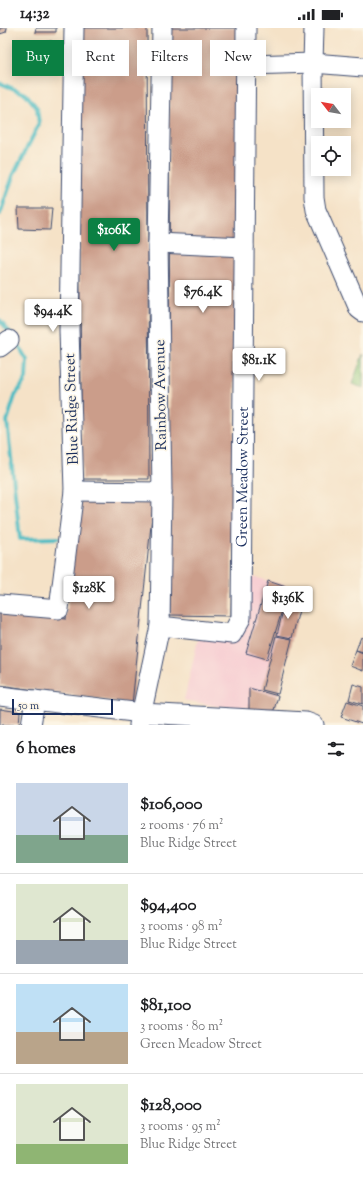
<!DOCTYPE html>
<meta charset="utf-8">
<style>
body{margin:0;font-family:"Sorts Mill Goudy",serif;background:#f2f2f2;color:#202124;height:100vh;display:flex;flex-direction:column;font-size:15px;white-space:nowrap}
*{box-sizing:border-box;margin:0}
p{font-size:13px;color:#757577}
.icon{flex:none;width:22px;height:22px;fill:none;stroke:currentColor;stroke-width:2;stroke-linecap:round;stroke-linejoin:round}
.map{position:relative;height:697px;overflow:hidden}
.side{display:flex;flex-direction:column;background:#fff;flex:1}
.side>*{flex:none}
.top-card{position:absolute;left:12px;top:12px;width:339px;height:36px;display:flex;gap:8px}
.needle{width:26px;rotate:301deg}
.controls{position:absolute;left:311px;top:60px;display:grid;gap:8px}
.controls a{display:grid;place-items:center;width:40px;height:40px;border-radius:0px;background:#fff;box-shadow:0 2px 10px #0003;font-size:20px}
.scale{position:absolute;left:12px;bottom:10px;width:101px;box-sizing:border-box;padding-left:4px;border:2px solid #1b2f5e;border-top:0;font-size:11px;line-height:14px;white-space:nowrap;color:#1b2f5e;-webkit-text-stroke:3px #fcf5e5;paint-order:stroke}
.price{position:absolute;translate:-50% -34px;padding:0 9px;border-radius:4px;background:#fff;color:#222;font-size:13px;line-height:26px;filter:drop-shadow(0 1px 2px #0008)}
.price::after{content:'';position:absolute;left:50%;top:24px;width:12px;height:9px;margin-left:-6px;background:inherit;clip-path:polygon(0 0,100% 0,50% 100%)}
.price.on{background:#0b8043;color:#fff}
ul{padding:0;list-style:none}
li{display:flex;align-items:center;gap:12px;height:100px;padding:0 16px}
li+li{border-top:1px solid #e0e0e0}
li span{display:grid;place-items:center;flex:none;width:112px;height:80px;border-radius:0px;color:#555}
li>.icon{margin-inline-start:auto}
span .icon{width:48px;height:48px;fill:#fffc;stroke-width:1}
li b{font-size:17px}
h2{display:flex;justify-content:space-between;align-items:center;height:48px;padding:0 16px;font-size:17px}
.pill{padding:0 14px;border-radius:0px;background:#fff;box-shadow:0 2px 10px #0003;font-size:14px;line-height:36px}
.pill.on{background:#0b8043;color:#fff}
.status{display:flex;justify-content:space-between;align-items:center;height:28px;padding:0 20px;background:#fff;direction:ltr}
.status svg{height:11px;fill:currentColor}
.map>svg:first-child{display:block}
</style>
<div class="status"><b>14:32</b><svg viewBox="0 0 49 12"><path d="M0 12V9h3v3zM5 12V6h3v6zM10 12V3h3v9zM15 12V0h3v12zM26 1h20v11H26zM47 4h2v5h-2z"/></svg></div>
<div class="map">
<svg width="363" height="697" viewBox="0 0 363 697">
<rect width="100%" height="100%" fill="#fcf5e5"/>
<filter id="ink" filterUnits="userSpaceOnUse"><feTurbulence type="fractalNoise" baseFrequency=".025" numOctaves="2"/><feDisplacementMap in="SourceGraphic" scale="8" xChannelSelector="R" yChannelSelector="G"/><feConvolveMatrix kernelMatrix="1 2 1 2 8 2 1 2 1" color-interpolation-filters="sRGB"/></filter>
<filter id="wash" filterUnits="userSpaceOnUse"><feTurbulence type="fractalNoise" baseFrequency=".012" numOctaves="4" result="noise"/><feDisplacementMap in="SourceGraphic" scale="16" xChannelSelector="R" yChannelSelector="G"/><feGaussianBlur stdDeviation="0.9" result="paint"/><feColorMatrix in="noise" values="0 0 0 0 0 0 0 0 0 0 0 0 0 0 0 0 0 1.4 0 .05"/><feComposite in="paint" operator="in"/></filter>
<g filter="url(#wash)">
<rect width="100%" height="100%" fill="#f5e2c7"/>
<path fill="#f7cfd3" d="M250 548 304 562 275 680 221 679 184 672 198 611H237Z"/>
<path fill="#8cc578" stroke="#547a6b" d="M363 326V360L352 356Z"/>
<g fill="none" stroke-linecap="round" stroke-linejoin="round">
<path stroke="#4ebcc3" stroke-width="4" d="M0 55 26 66 37 80 39 96 13 148 0 186
M0 292 11 306
M15 312 27 332 26 351 15 368 7 393 20 511 58 510"/>
</g>
<g id="blocks">
<path fill="#cb9d8a" d="M0 0H7L6 4 0 6Z
M36 0H56V4H35Z
M77 0H147L149 451H82Z
M169 0H241L231 588 170 587Z
M52 13 57 29H31V14Z
M18 180H52L50 202 19 201Z
M80 467 154 469 132 676 0 657V583L66 591Z
M268 553 289 560 267 631 246 625Z
M285 574 300 578 292 610 277 607Z
M276 608 292 611 278 666 262 662Z
M361 609 363 610V624L356 622Z
M356 622 363 625V643L350 638Z
M353 656 363 659V676L349 672Z
M249 660 278 668 274 682 249 685Z
M347 673 363 678V692L362 696 341 689Z
M0 681 20 684 19 697H0Z"/>
</g>
</g>
<g filter="url(#ink)">
<use href="#blocks" fill-opacity="0" stroke="#3c4a6e" stroke-width="1"/>
<g fill="none" stroke-linecap="round" stroke-linejoin="round">
<defs>
<g id="minor">
<path d="M314 0 313 35 314 169 316 182 359 281 363 284"/>
<path d="M245 37 313 35 363 39"/>
<path d="M158 215 244 219"/>
<path d="M0 319 9 312"/>
<path d="M74 463 162 464"/>
<path d="M0 576 59 581 74 463 69 302 74 0"/>
<path id="s1" d="M160 598 232 606 241 590 246 0"/>
<path d="M0 668 142 685 306 694 314 697"/>
<path d="M31 697 35 672"/>
<path d="M139 697 160 598 162 464 158 215 162 0"/>
</g>
</defs>
<use href="#minor" stroke="#3c4a6e" stroke-width="21"/>
<use href="#minor" stroke="#fff" stroke-width="19"/>
</g>
</g>
<g text-anchor="middle" stroke-width="3" stroke-linejoin="round" paint-order="stroke">
<g font-size="15" fill="#1b2f5e" stroke="#fcf5e5">
<text transform="translate(160 367) rotate(-91)" y="5">Rainbow Avenue</text>
<text transform="translate(71 381) rotate(-92)" y="5">Blue Ridge Street</text>
<text dy="5" stroke="none"><textPath href="#s1" startOffset="232">Green Meadow Street</textPath></text>
</g>
</g>
</svg>
<div class="controls">
<a><svg class="needle" viewBox="-14 -14 28 28"><path d="M0-13l5 13h-10z" fill="#e53935"/><path d="M0 13l5-13h-10z" fill="#757577"/></svg></a>
<a><svg class="icon" aria-label="locate" viewBox="0 0 24 24"><circle cx="12" cy="12" r="6"/><path d="M12 2v4M12 18v4M2 12h4M18 12h4"/></svg></a>
</div>
<div class="scale">50 m</div>
<b class="price on" style="left:114px;top:224px">$106K</b>
<b class="price" style="left:203px;top:286px">$76.4K</b>
<b class="price" style="left:53px;top:305px">$94.4K</b>
<b class="price" style="left:259px;top:354px">$81.1K</b>
<b class="price" style="left:89px;top:582px">$128K</b>
<b class="price" style="left:288px;top:592px">$136K</b>
<div class="top-card">
<a class="pill on">Buy</a>
<a class="pill">Rent</a>
<a class="pill">Filters</a>
<a class="pill">New</a>
</div>
</div>
<section class="side">
<h2>6 homes<svg class="icon" aria-label="filters" viewBox="0 0 24 24"><path d="M4 7h16M4 17h16"/><circle cx="9" cy="7" r="2"/><circle cx="15" cy="17" r="2"/></svg></h2>
<ul>
<li><span style="background:linear-gradient(#c9d6e8 65%,#7fa58c 0)"><svg class="icon" aria-label="home" viewBox="0 0 24 24"><path d="M3 11l9-7 9 7M6 9v11h12V9"/></svg></span><div><b>$106,000</b><p>2 rooms · 76 m²</p><p>Blue Ridge Street</p></div></li>
<li><span style="background:linear-gradient(#dfe7d0 70%,#9aa5b1 0)"><svg class="icon" aria-label="home" viewBox="0 0 24 24"><path d="M3 11l9-7 9 7M6 9v11h12V9"/></svg></span><div><b>$94,400</b><p>3 rooms · 98 m²</p><p>Blue Ridge Street</p></div></li>
<li><span style="background:linear-gradient(#bfe0f5 60%,#b9a48a 0)"><svg class="icon" aria-label="home" viewBox="0 0 24 24"><path d="M3 11l9-7 9 7M6 9v11h12V9"/></svg></span><div><b>$81,100</b><p>3 rooms · 80 m²</p><p>Green Meadow Street</p></div></li>
<li><span style="background:linear-gradient(#dfe7d0 75%,#8fb573 0)"><svg class="icon" aria-label="home" viewBox="0 0 24 24"><path d="M3 11l9-7 9 7M6 9v11h12V9"/></svg></span><div><b>$128,000</b><p>3 rooms · 95 m²</p><p>Blue Ridge Street</p></div></li>
</ul>
</section>
